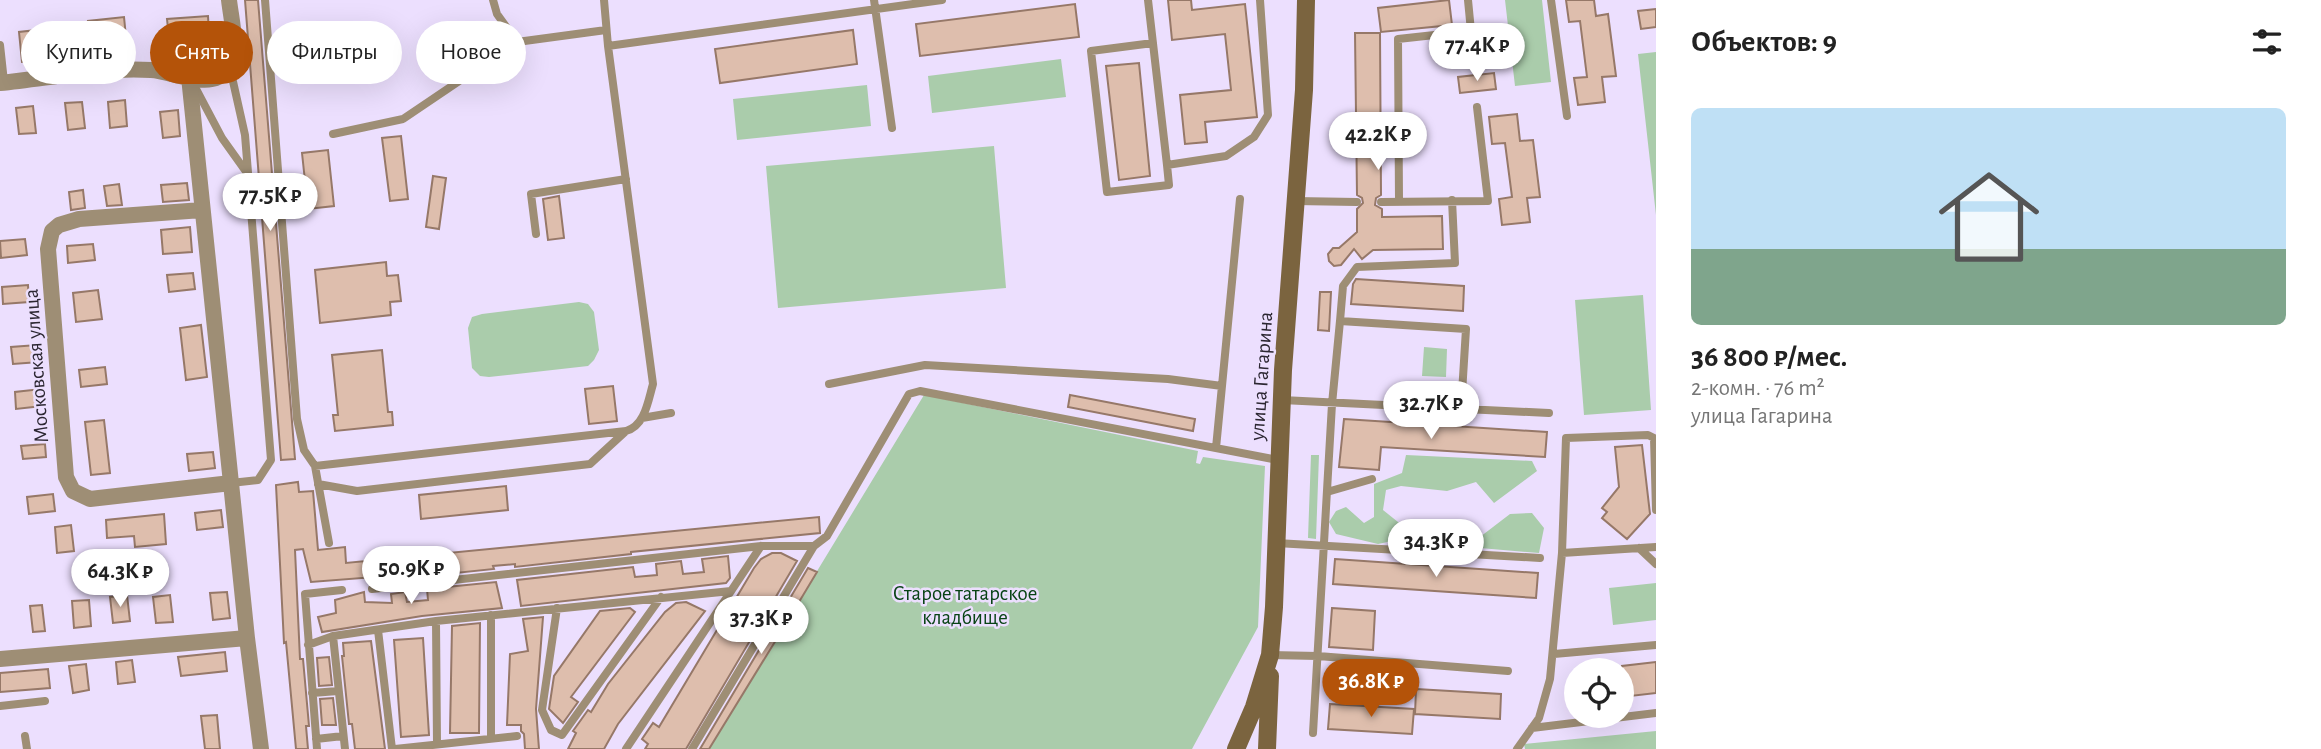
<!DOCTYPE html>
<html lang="ru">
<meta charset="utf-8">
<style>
body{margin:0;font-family:"Alegreya Sans",sans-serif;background:#f2f2f2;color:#222;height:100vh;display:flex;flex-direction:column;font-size:26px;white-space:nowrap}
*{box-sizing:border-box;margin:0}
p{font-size:23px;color:#767676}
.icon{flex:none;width:38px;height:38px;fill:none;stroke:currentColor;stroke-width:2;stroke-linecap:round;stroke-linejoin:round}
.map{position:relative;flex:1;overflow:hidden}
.details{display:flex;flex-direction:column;background:#fff;width:665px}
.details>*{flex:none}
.hud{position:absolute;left:21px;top:21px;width:665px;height:63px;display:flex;gap:14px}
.fabs{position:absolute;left:1564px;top:658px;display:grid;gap:14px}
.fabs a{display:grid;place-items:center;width:70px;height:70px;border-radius:50%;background:#fff;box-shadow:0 7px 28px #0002;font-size:35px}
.price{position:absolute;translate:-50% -60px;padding:0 16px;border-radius:24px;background:#fff;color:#222;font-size:23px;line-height:46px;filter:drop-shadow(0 2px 4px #0008)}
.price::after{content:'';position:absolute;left:50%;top:42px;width:21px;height:16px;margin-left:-10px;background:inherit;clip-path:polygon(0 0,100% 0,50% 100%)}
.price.selected{background:#b45309;color:#fff}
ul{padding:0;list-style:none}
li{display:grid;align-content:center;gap:14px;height:371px;padding:0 35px}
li+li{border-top:2px solid #e0e0e0}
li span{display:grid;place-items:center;height:217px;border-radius:10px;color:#555}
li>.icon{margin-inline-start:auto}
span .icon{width:126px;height:126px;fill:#fffc;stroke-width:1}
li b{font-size:30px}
h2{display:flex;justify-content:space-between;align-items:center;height:84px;padding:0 35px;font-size:30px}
.pill{padding:0 24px;border-radius:32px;background:#fff;box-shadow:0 7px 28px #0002;font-size:24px;line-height:63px}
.pill.selected{background:#b45309;color:#fff}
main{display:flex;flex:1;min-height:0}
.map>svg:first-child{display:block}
</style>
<main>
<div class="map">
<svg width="1656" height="749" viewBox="0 0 1656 749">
<rect width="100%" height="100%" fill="#ecdffe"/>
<path fill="#aaccab" d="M1505 0H1542L1551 82 1515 86Z
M1656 52V215L1638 54Z
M1061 59 1066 97 932 113 928 76Z
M867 85 871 126 737 140 733 99Z
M994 146 1006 288 778 308 766 166Z
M1643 295 1651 410 1584 415 1575 300Z
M579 302 588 304 594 312 599 350 594 360 588 366 489 377 480 376 472 368 468 328 472 317 482 314Z
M1424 347 1447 349 1446 377 1422 376Z
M924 395 1198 451 1196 463 1200 464 1203 457 1265 466 1258 627 1192 749H709Z
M1311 455H1319L1316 539 1308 538Z
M1406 455 1532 461 1537 471 1494 503 1476 482 1447 491 1401 486 1386 490 1383 510 1403 526 1402 539 1378 544 1336 534 1329 522 1336 511 1346 507 1364 523 1374 517V484L1402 473Z
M1532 513 1544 528 1539 553 1480 548 1476 540 1510 514Z
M1656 583V620L1613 625 1609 588Z
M1656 731V749H1525L1524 744Z"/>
<path fill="#debead" stroke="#967868" stroke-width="2" d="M245 0H258L295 459 281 460Z
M1168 0H1191L1192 10 1245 4 1257 117 1205 122 1207 142 1185 144 1180 95 1231 90 1225 34 1172 40Z
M1449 0 1452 25 1381 32 1378 8Z
M1566 0H1594L1596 16 1608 14 1616 76 1602 77 1605 102 1578 105 1574 78 1587 77 1580 21 1569 22Z
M1075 4 1079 37 920 56 916 24Z
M1656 9V27L1641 29 1638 11Z
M208 16 209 35 169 38 167 19Z
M124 17 127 47 91 51 88 21Z
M54 28 57 58 22 62 19 32Z
M853 30 857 64 720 83 715 49Z
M1355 33H1380L1381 195 1376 198 1375 205 1382 209V217L1442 216 1443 249 1373 250 1362 259 1354 249 1341 265 1334 266 1329 261 1328 254 1333 248H1339L1357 232V209L1363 203 1362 198 1357 195Z
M1139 63 1150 176 1119 180 1106 66Z
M1494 73 1496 89 1460 93 1458 77Z
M125 100 127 126 110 128 108 102Z
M82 102 85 128 68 130 65 103Z
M33 106 36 133 19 134 16 108Z
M178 110 180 136 163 138 160 112Z
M1517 114 1520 141 1533 140 1540 197 1527 198 1530 222 1502 225 1499 199 1512 197 1505 143 1492 144 1489 117Z
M401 136 408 199 390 201 382 138Z
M328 150 334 206 308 209 302 153Z
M433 176 446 178 439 229 426 227Z
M187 183 189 200 163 202 161 185Z
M119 184 122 205 107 206 104 186Z
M83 190 85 208 71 210 69 192Z
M559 196 564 238 548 240 543 199Z
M190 227 192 252 163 254 161 230Z
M25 239 27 255 1 258 0 241Z
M93 244 95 260 68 263 67 246Z
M386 262 387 276 398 275 401 301 390 302 391 315 320 323 315 270Z
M193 273 195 289 169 292 167 275Z
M1356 279 1464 286 1463 311 1351 304 1353 284Z
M28 285 29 302 3 304 2 287Z
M98 290 102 319 76 322 73 293Z
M1320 292H1331L1329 331 1318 330Z
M201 325 207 377 186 380 180 328Z
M37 345 39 362 13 364 11 347Z
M382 350 388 412H392L393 425 335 431 333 415H338L332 355Z
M105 367 107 384 81 387 79 370Z
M613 386 617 421 589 424 585 389Z
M41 389 42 406 16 409 15 392Z
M1070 395 1195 419 1193 431 1068 407Z
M1344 419 1547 432 1545 457 1381 447 1379 470 1339 467Z
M104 420 110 473 91 475 85 422Z
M45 444 46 457 23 459 21 446Z
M1642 445 1650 514 1627 539 1602 518 1607 512 1602 508 1619 487 1615 447Z
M213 452 215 468 189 471 187 454Z
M298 482 299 492 313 491 318 550 345 547 346 563 819 517 820 533 631 552V554L515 567V564L493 566 494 569 427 576 426 573 311 582 303 549 295 550 300 659H303L309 726H306L308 749H296L286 642 284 643 276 485Z
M506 486 508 510 421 519 419 495Z
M53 494 55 511 29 514 27 497Z
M221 510 223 527 197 530 195 513Z
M164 514 166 544 135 547 134 536 107 538 106 520Z
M71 525 74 551 57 553 55 527Z
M772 553H781L797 561 686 749H645L648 744 642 739 653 723 659 727 754 568 761 559Z
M728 556 730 578 726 583 521 606 517 580 633 567 635 577 657 575 656 564 681 561 683 574 704 572 702 559Z
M1335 559 1538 573 1536 598 1333 584Z
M808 568 817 572 784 627 709 749H700Z
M496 582 502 608 422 616 322 632 318 617 336 613 335 600 364 592 365 602 392 603 391 594 405 592 407 602 428 600 427 589Z
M227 592 230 618 213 620 210 593Z
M127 595 130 621 113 623 110 597Z
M170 595 173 622 156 623 153 597Z
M89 600 91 626 74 628 72 601Z
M686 602 705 611 618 724 604 749H568L576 733 573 731 588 710 591 712 608 684 665 612 676 603Z
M42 605 45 631 33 632 30 606Z
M630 608 635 612 571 697 578 702 563 723 549 709 554 676 600 611Z
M1332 608 1375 611 1373 650 1329 647Z
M543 617 536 709 539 749H525L524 734 521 731V725H507L510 654 528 651 523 619Z
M480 623 479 733H450L452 626Z
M423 638 429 735 401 737 394 640Z
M371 641 385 749H355L352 724H349L342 656H344L343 643Z
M225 652 227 671 181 676 178 657Z
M329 657 332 685 319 686 317 658Z
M132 660 135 682 118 684 116 662Z
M1656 662V693L1622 697V666Z
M86 664 89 690 73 693 69 666Z
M48 669 50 688 0 692V673Z
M1416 689 1501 694 1500 719 1415 714Z
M333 698 336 725H322L320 699Z
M1330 704 1414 709 1412 734 1328 729Z
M217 715 220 749H205L201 716Z"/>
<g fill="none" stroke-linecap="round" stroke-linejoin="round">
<path stroke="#9e8e75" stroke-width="8" d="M265 0 297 419 304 450 315 466 626 431C645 426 648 401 653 384L608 46 604 0
M493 0 497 14 517 42
M874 0 892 128
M1148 0 1167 165 1169 185 1107 192 1091 51 1153 43
M1551 0 1567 116
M0 45 4 82
M608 46 942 0
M230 68 245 135 271 460 258 480 231 483
M194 85 222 138 247 173
M333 134 403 119 517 42 606 30
M1167 165 1226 156 1254 137 1268 115 1260 0
M1295 201 1357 202
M1399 201 1398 39 1471 31 1468 0
M1381 202 1488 201 1477 107
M536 234 531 194 626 179
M1340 321 1343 286 1357 267 1455 263 1452 200
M829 384 925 365 1168 379 1222 386
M1282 400 1549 413
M642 418 671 413
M1216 448 1240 199
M315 466 329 543
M318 484 357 491 590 464 626 431
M1327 492 1372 479
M1276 543 1540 558
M1639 548 1656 564
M1562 553 1566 438 1648 435 1654 438 1656 510
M372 589 761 546H814
M557 608 542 710 551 730 562 735 661 597
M436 621 437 744
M378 630 392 749
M333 636 345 749
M308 645 333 636 436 621 731 591
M1554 654 1656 645
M1270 655 1318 656 1508 671
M312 693 338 691
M0 706 45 701
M1532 728 1656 713
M1313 733 1332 404 1340 321 1466 329 1461 409
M25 736 27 749
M491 738V615
M316 739 343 736
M317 749 305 594 342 590
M395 749 517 736
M626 749 761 546
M692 749 814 546 827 536 909 394 920 391 1278 460
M1517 749 1539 718 1550 679 1562 553 1656 547"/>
<path stroke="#9e8e75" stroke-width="16" d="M189 77 247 638 261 749
M0 83C50 78 101 67 151 70 173 71 212 92 228 69 240 53 231 19 229 0
M202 210 79 219 59 225 52 231 48 249 66 477 73 491 90 499 231 483
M0 659 247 638"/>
<path stroke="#7b643f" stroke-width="18" d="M1236 749 1254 707 1270 655 1274 607 1283 370 1304 90 1306 0
M1267 749 1270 676"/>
</g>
<g text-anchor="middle" stroke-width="5" stroke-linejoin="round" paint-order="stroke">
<g font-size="21" fill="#2c2732" stroke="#ecdffe">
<text transform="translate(36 366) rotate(-94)" y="7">Московская улица</text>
<text transform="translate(1261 376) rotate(-86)" y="7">улица Гагарина</text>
</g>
<g font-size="21" fill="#084315" stroke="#ecdffe">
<text x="965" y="600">Старое татарское<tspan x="965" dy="24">кладбище</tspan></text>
</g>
</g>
</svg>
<div class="fabs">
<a><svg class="icon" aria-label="locate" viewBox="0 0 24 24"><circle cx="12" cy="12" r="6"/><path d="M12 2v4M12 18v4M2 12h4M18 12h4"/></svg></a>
</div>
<b class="price" style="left:1477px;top:83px">77.4K ₽</b>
<b class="price" style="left:1378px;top:172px">42.2K ₽</b>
<b class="price" style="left:270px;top:233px">77.5K ₽</b>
<b class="price" style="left:1431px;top:441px">32.7K ₽</b>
<b class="price" style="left:1436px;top:579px">34.3K ₽</b>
<b class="price" style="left:411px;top:606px">50.9K ₽</b>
<b class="price" style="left:120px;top:609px">64.3K ₽</b>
<b class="price" style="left:761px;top:656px">37.3K ₽</b>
<b class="price selected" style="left:1371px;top:719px">36.8K ₽</b>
<div class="hud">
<a class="pill">Купить</a>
<a class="pill selected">Снять</a>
<a class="pill">Фильтры</a>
<a class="pill">Новое</a>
</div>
</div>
<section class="details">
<h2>Объектов: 9<svg class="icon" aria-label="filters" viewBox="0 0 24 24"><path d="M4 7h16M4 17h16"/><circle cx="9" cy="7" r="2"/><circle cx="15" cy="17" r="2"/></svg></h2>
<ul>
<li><span style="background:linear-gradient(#bfe0f5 65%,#7fa58c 0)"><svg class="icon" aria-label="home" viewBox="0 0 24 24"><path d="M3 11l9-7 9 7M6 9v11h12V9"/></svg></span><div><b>36 800 ₽/мес.</b><p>2-комн. · 76 m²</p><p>улица Гагарина</p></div></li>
</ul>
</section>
</main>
